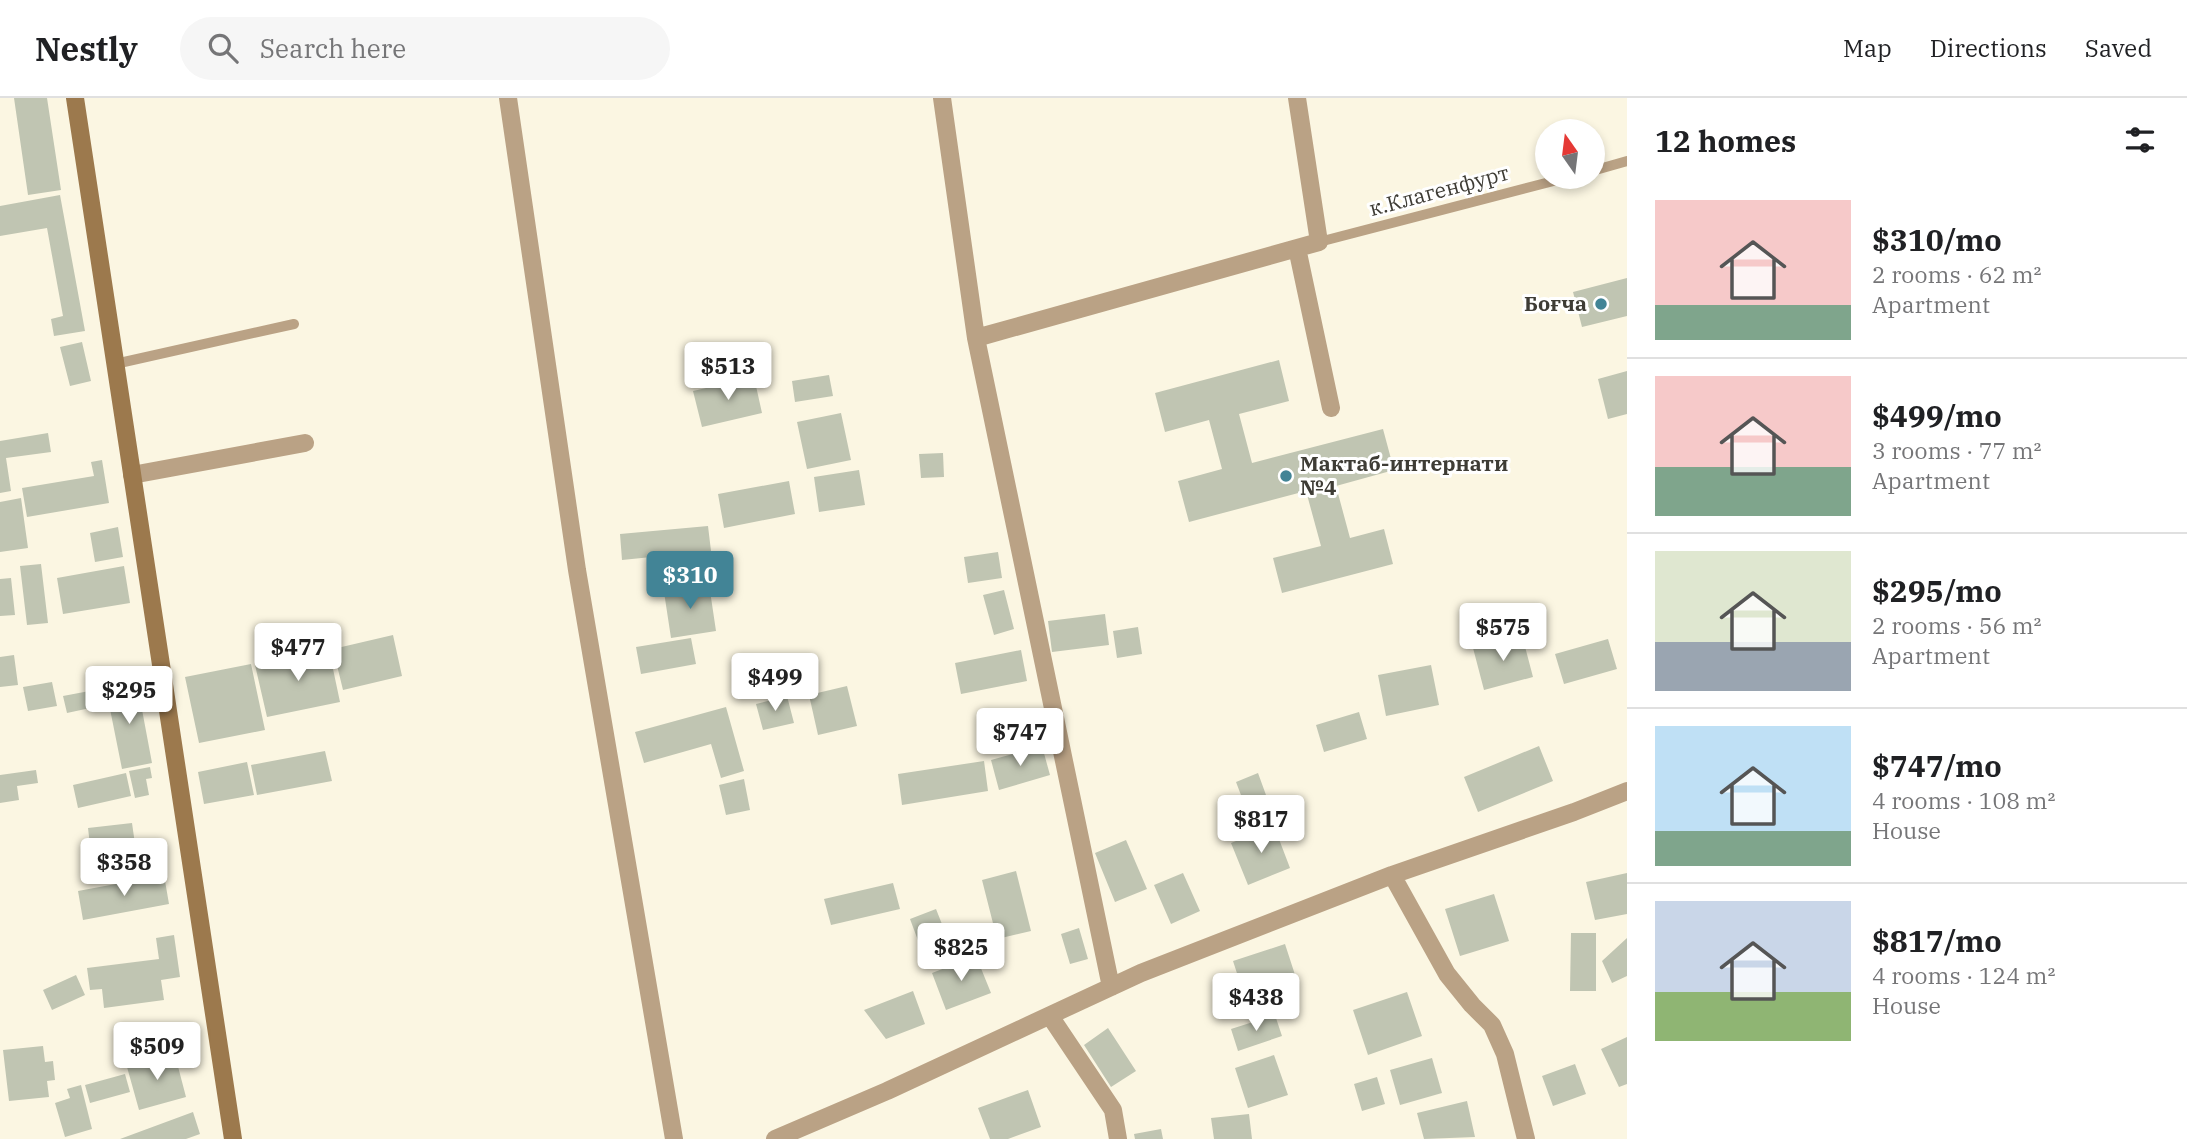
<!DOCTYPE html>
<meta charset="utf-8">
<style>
body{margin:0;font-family:"IBM Plex Serif",serif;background:#f6f6f6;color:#202124;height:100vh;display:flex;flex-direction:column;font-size:26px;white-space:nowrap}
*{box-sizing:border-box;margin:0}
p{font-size:23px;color:#757577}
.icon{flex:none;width:38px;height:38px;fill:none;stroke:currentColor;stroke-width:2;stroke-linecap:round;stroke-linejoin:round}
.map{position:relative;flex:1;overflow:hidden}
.drawer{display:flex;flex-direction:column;background:#fff;width:560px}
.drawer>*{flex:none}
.needle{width:46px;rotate:346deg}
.buttons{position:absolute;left:1535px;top:21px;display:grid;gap:14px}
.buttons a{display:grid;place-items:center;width:70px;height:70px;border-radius:50%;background:#fff;box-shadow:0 4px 10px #0003;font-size:35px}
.price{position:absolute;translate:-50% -60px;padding:0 16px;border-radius:7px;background:#fff;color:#222;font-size:23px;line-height:46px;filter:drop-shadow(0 2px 4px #0008)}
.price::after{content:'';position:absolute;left:50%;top:42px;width:21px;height:16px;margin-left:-10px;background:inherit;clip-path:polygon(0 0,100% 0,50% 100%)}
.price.current{background:#428496;color:#fff}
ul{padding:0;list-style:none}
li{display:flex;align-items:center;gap:21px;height:175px;padding:0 28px}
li+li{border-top:2px solid #e0e0e0}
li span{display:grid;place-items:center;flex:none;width:196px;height:140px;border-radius:0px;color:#555}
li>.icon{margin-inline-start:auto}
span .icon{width:84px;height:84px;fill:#fffc;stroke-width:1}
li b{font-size:30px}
h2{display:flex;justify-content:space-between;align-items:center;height:84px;padding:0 28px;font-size:30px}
header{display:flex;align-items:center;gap:42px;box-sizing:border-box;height:98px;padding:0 35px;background:#fff;border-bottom:2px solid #e0e0e0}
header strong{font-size:33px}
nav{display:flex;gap:38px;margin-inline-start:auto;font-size:24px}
.search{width:490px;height:63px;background:#f6f6f6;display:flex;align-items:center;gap:18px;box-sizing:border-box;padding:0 24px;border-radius:38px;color:#757577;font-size:26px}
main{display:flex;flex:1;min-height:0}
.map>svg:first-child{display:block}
</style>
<header>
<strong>Nestly</strong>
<div class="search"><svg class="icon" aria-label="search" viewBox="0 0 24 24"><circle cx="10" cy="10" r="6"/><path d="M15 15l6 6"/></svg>Search here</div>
<nav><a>Map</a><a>Directions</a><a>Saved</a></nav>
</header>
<main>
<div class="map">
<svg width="1627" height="1041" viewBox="0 0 1627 1041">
<rect width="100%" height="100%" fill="#fbf6e2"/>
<path fill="#c0c5b2" d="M14 0H47L61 92 28 97Z
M60 97 85 233 54 238 51 221 63 218 47 130 0 138V108Z
M1627 180V218L1582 229 1573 194Z
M82 244 91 283 70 288 60 249Z
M1279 262 1289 303 1239 316 1252 365 1383 331 1394 372 1336 388 1350 440 1384 431 1393 466 1282 495 1273 460 1321 448 1306 393 1189 424 1178 383 1222 371 1209 322 1165 334 1155 295Z
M1627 273V316L1608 321 1598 281Z
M829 277 833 298 795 304 792 283Z
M754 279 762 315 702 329 693 293Z
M841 315 851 362 807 371 797 324Z
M48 335 51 354 6 360 11 393 0 395V343Z
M943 355 944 379 921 380 919 356Z
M102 362 109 405 27 419 22 390 94 378 91 364Z
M859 372 865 407 819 414 814 379Z
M789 383 795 416 724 430 718 396Z
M21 400 28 450 0 454V404Z
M708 428 711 453 622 462 620 436Z
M118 429 123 459 95 464 90 435Z
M998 454 1002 480 968 485 964 459Z
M41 466 48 525 27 527 20 468Z
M124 468 130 505 63 516 57 480Z
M11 480 15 517 0 518V481Z
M709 486 716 533 671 540 664 494Z
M1004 492 1014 531 994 537 983 497Z
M1105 516 1109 547 1052 554 1048 523Z
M1138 529 1142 556 1117 560 1113 533Z
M393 537 402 578 343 592 333 551Z
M1522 537 1533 579 1484 592 1473 550Z
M691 540 696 566 641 576 636 549Z
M1608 541 1617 571 1564 586 1555 556Z
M329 552 340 604 267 619 255 567Z
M1021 552 1027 583 961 596 955 565Z
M14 557 18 587 0 589V559Z
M251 566 265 632 199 645 185 579Z
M1431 567 1439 607 1386 618 1378 577Z
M52 584 57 608 28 613 23 589Z
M137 585 152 665 122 671 106 591Z
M847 588 857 628 818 637 809 597Z
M100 591 104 607 67 615 63 598Z
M787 598 794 625 763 632 756 606Z
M726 609 744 673 721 680 711 646 644 665 635 634Z
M1359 614 1367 641 1324 654 1316 627Z
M1042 648 1050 677 999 692 991 662Z
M1539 648 1553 683 1478 714 1464 679Z
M325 653 332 683 257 697 251 667Z
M984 663 988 693 902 707 898 676Z
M247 664 254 697 204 706 198 674Z
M150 669 152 680 146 681 149 697 135 700 129 673Z
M36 672 38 685 17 688 19 702 0 705V677Z
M126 675 131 698 78 710 73 687Z
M1258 675 1274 719 1230 735 1222 714 1244 705 1236 684Z
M744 681 750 712 726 717 719 687Z
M132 725 138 767 93 772 88 730Z
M1274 728 1290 770 1248 787 1231 745Z
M1126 742 1147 791 1115 804 1095 755Z
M1016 773 1031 833 997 841 982 782Z
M1183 775 1200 813 1171 826 1154 787Z
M1627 775V816L1595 822 1586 784Z
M164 777 169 806 83 822 78 793Z
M893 785 900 811 831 827 824 801Z
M1494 796 1509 843 1460 858 1445 811Z
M936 811 955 859 928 869 910 821Z
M1079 830 1088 861 1070 866 1061 836Z
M1571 835H1596V893H1570Z
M174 837 180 879 161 882 164 902 104 910 102 891 90 892 87 870 159 861 156 840Z
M1627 840V878L1612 885 1602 863Z
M1285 846 1298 886 1246 903 1233 863Z
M976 858 991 895 946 912 932 875Z
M76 877 85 897 52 912 43 892Z
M913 893 925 926 886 941 864 912Z
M1407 894 1422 938 1368 957 1353 912Z
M1275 917 1282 938 1238 953 1231 931Z
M1108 930 1136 973 1111 989 1084 947Z
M1627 939V986L1619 989 1601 951Z
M43 948 45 964 53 963 55 982 47 983 49 999 9 1003 3 952Z
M175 957 186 999 139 1012 127 969Z
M1274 957 1288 997 1248 1010 1235 970Z
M1432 960 1442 995 1400 1007 1390 972Z
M1575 966 1586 996 1553 1008 1542 978Z
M125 976 130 994 90 1005 85 987Z
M1377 979 1385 1006 1362 1013 1354 986Z
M81 987 92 1031 65 1039 55 1005 70 1000 67 991Z
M1028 992 1041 1029 1008 1041H990L978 1010Z
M1467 1003 1475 1039 1424 1041 1417 1015Z
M193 1014 200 1036 186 1041H120Z
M1249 1016 1252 1041H1214L1211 1020Z
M1161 1031 1163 1041H1135L1134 1036Z"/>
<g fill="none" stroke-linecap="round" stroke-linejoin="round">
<path stroke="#baa285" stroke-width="10" d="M1592 73 1627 63
M1319 144 1569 79
M115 266 294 226"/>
<path stroke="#baa285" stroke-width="18" d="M508 0 577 472 674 1041
M942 0 976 240 1111 889
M1297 150 1331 310
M976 240 1319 144 1297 0
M132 377 305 345
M1392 777 1447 876 1472 907 1492 927 1505 956 1526 1041
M1050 918 1113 1012 1118 1041
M775 1041 887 993 1141 875 1392 777 1574 714 1627 693"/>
<path stroke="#9c794d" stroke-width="18" d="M75 0 233 1041"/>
</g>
<g fill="#428496" stroke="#fff" stroke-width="2.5">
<circle cx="1601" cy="206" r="7"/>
<circle cx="1286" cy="378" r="7"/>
</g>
<g text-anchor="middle" stroke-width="6" stroke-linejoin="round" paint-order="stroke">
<g font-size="21" fill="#3e3c35" stroke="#fff">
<text transform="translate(1439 93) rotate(-15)" y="7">к.Клагенфурт</text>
</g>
<g font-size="21" font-weight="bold" fill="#3e3c35" stroke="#fff" text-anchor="end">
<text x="1587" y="213">Боғча</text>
<text x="1300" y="373" text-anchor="start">Мактаб-интернати<tspan x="1300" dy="24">№4</tspan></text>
</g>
</g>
</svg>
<div class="buttons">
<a><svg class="needle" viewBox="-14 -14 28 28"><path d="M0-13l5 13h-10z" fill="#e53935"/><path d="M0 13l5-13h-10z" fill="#757577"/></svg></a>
</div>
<b class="price" style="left:728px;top:304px">$513</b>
<b class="price current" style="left:690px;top:513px">$310</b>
<b class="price" style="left:1503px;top:565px">$575</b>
<b class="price" style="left:298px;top:585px">$477</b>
<b class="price" style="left:775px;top:615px">$499</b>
<b class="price" style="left:129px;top:628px">$295</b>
<b class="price" style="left:1020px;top:670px">$747</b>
<b class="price" style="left:1261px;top:757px">$817</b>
<b class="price" style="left:124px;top:800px">$358</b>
<b class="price" style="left:961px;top:885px">$825</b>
<b class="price" style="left:1256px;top:935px">$438</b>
<b class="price" style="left:157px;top:984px">$509</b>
</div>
<section class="drawer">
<h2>12 homes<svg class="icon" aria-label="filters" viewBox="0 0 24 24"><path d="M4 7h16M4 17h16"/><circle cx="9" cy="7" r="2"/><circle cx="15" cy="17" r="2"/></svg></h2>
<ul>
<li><span style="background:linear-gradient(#f6c9c9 75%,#7fa58c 0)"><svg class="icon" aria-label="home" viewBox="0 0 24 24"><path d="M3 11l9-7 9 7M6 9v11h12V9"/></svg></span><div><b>$310/mo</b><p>2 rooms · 62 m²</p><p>Apartment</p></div></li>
<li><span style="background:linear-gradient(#f6c9c9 65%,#7fa58c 0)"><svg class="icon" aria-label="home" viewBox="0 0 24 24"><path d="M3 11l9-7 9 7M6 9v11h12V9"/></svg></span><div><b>$499/mo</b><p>3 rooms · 77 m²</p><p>Apartment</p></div></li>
<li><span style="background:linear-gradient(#dfe7d0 65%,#9aa5b1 0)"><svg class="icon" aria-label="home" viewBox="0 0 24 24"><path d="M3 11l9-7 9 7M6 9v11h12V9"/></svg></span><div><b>$295/mo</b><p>2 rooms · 56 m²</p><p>Apartment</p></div></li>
<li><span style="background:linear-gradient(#bfe0f5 75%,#7fa58c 0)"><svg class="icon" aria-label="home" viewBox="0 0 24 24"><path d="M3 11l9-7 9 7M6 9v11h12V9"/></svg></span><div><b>$747/mo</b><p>4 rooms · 108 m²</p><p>House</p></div></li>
<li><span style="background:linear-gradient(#c9d6e8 65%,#8fb573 0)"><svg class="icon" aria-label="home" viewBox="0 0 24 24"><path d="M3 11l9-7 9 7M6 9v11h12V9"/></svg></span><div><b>$817/mo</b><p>4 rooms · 124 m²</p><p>House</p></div></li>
</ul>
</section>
</main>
